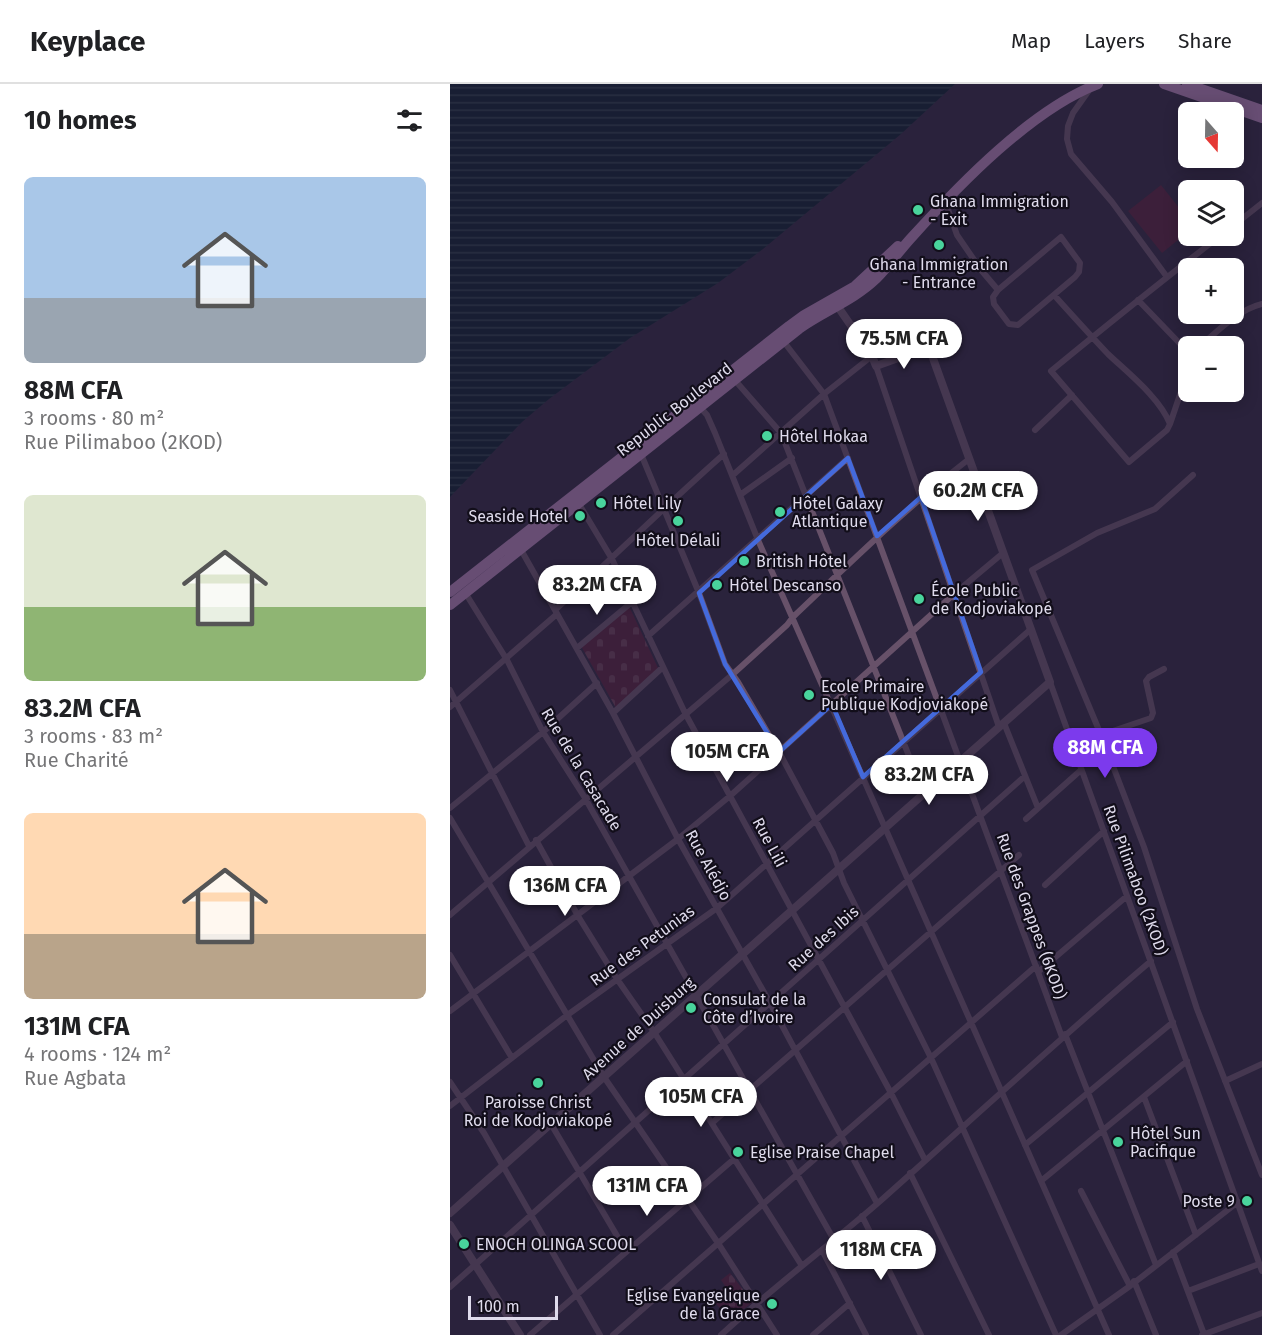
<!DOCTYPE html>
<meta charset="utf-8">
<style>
body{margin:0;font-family:"Fira Sans",sans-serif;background:#f6f6f6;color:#202124;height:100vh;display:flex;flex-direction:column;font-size:22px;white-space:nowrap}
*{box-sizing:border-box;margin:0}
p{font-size:20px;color:#757577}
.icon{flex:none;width:33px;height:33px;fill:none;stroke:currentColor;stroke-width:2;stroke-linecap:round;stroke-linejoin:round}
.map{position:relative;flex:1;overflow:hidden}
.side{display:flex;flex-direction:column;background:#fff;width:450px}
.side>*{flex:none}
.needle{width:39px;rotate:160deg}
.fabs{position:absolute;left:728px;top:18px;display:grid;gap:12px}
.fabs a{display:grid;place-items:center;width:66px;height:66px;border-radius:9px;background:#fff;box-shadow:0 3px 15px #0003;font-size:30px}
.scale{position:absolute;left:18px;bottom:15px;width:90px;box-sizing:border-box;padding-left:6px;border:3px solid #dfdbec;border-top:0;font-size:16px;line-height:21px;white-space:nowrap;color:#dfdbec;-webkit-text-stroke:4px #120e1a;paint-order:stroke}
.price{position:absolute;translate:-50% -51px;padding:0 14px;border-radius:21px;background:#fff;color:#222;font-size:20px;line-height:39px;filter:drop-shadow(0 2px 3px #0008)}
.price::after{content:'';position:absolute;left:50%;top:36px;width:18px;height:14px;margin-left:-9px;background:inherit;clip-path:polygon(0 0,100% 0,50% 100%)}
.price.active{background:#7c3aed;color:#fff}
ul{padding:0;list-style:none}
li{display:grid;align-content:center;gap:12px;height:318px;padding:0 24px}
li span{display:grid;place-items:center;height:186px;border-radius:9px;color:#555}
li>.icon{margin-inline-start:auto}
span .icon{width:108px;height:108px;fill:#fffc;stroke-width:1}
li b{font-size:26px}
h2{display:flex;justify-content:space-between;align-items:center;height:72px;padding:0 24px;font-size:26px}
header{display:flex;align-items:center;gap:36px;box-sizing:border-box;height:84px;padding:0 30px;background:#fff;border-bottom:2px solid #e0e0e0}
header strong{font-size:28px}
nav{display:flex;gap:33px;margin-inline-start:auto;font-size:21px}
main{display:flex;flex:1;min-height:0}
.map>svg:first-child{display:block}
</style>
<header>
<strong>Keyplace</strong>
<nav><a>Map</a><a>Layers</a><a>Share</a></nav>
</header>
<main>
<section class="side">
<h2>10 homes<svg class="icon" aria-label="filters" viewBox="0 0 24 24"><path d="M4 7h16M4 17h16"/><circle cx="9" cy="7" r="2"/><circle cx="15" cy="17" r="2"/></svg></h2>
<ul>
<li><span style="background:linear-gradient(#a9c7e8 65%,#9aa5b1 0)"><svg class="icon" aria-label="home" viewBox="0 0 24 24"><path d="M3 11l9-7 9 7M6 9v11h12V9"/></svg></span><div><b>88M CFA</b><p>3 rooms · 80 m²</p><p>Rue Pilimaboo (2KOD)</p></div></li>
<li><span style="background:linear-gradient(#dfe7d0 60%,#8fb573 0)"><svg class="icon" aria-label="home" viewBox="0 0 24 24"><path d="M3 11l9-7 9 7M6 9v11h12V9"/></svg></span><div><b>83.2M CFA</b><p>3 rooms · 83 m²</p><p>Rue Charité</p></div></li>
<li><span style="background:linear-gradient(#ffd9b3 65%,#b9a48a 0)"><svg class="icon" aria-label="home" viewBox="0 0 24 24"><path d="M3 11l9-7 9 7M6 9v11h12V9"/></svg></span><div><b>131M CFA</b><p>4 rooms · 124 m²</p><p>Rue Agbata</p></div></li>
</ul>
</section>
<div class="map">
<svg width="812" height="1251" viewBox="0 0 812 1251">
<defs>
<pattern id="cemetery-stones" width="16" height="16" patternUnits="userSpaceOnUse" patternTransform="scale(1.5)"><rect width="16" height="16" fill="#521b38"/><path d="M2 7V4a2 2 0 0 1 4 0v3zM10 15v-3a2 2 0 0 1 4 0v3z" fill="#6a3c55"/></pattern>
<pattern id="water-rules" width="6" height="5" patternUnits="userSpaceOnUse" patternTransform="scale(1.5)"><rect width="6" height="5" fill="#041a29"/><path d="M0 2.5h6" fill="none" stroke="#283b48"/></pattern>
</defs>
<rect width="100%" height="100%" fill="#2a233c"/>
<path fill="#521b38" d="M711 101 738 135V148L712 169 678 127Z"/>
<path fill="url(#cemetery-stones)" d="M179 522 208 584 166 624 131 562Z
M280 1189 303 1218 280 1236 262 1215 275 1202 271 1196Z"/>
<path fill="url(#water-rules)" d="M0 0H505L451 50 313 165 268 199 180 254 99 315 72 338 0 413Z"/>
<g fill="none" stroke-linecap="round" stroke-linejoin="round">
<path stroke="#675169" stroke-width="6" d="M640 5 623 29 618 42 617 55 621 70 662 118 717 193
M495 117 507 151 531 186 548 206 611 153 630 179 629 188 625 193 568 241 559 240 544 220 543 213 548 206
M783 142 812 119
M604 211C622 231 640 251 658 270 678 289 710 314 720 340L717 346 679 378 601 287C657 241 713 196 770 152
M688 216 738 268
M334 258 374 310 612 953
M750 262C769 246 788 226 812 220
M426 282 549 643
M283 294 331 349 474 710
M249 322 257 331 265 349 308 456 659 1251
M720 340 738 287
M585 346 622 311
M191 370 249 509 275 580 288 598 329 668 383 769 394 799 481 974 606 1251
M283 391 374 310 422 272
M743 391 705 425 647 449 582 486 651 651 694 763 747 925 812 1091
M290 411 342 374
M129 420 162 475 235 629 441 1009 475 1076
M70 464 163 629 228 755 320 919 427 1119
M16 510 57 576 93 648 135 714 384 1156
M105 526C162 475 216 421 274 370
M198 552 398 374
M127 564 182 518
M600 598 812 1187
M0 606 79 762
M0 623 107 530
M163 629 213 583
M554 639 588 724
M651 651 701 634 703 629 696 597 699 593 714 585
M0 724 93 648 147 599
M0 734 154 993 268 1159 327 1251
M576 735 631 686
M86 756 128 832 167 895 204 948 352 1182
M595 801 654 747
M0 831 283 590 337 541 343 533C401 478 456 424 519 375
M0 871 62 974
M588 888 677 812
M0 927 228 755 280 712 504 510 553 469
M615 950 706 1181
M775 997 812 980
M0 998 34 1049 150 1251
M694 1013 746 1151
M0 1022 116 932 267 824 581 545
M262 1039 569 771
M101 1040 176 1167
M575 1061 723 938
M460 1089 539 1251
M591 1097 737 977
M631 1107 680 1202
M412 1132 471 1251
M372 1166 416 1251
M723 1168 754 1250
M684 1197 706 1251
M0 1203 575 692
M738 1207 809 1180
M80 1251 284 1075
M163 1251 586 882
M271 1251C321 1205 376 1164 428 1119 519 1038 608 956 701 877
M363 1251 400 1219
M611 1251 680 1202 788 1118
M752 1251 812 1229"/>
<path stroke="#675169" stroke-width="8" d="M0 1129 600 598 480 266 476 264 426 282 422 272 386 220
M0 1141 70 1251"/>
<path stroke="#b280b7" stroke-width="10" d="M714 0 812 34
M737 0 812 26
M0 508 339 242 354 231 405 202 448 162
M0 521 349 245C374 227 403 217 426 195 439 182 449 167 462 153 509 101 582 25 648 0"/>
</g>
<path d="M0 0H812V1251H0ZM398 374 427 452 471 413 531 588 413 693 382 620 329 668 275 580 249 509Z" fill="#2a233c" fill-opacity=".55" fill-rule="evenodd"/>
<path fill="none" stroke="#446adc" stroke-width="4.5" stroke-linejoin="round" d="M398 374 427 452 471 413 531 588 413 693 382 620 329 668 275 580 249 509Z"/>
<g fill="#49d49c" stroke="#120e1a" stroke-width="2">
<circle cx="468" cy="126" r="6"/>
<circle cx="489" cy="161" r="6"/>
<circle cx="317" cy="352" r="6"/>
<circle cx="151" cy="419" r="6"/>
<circle cx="330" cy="428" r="6"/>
<circle cx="130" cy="432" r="6"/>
<circle cx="228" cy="437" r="6"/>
<circle cx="294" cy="477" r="6"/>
<circle cx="267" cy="501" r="6"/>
<circle cx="469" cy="515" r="6"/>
<circle cx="359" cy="611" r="6"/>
<circle cx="241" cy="924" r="6"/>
<circle cx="88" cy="999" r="6"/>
<circle cx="668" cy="1058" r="6"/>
<circle cx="288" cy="1068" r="6"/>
<circle cx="797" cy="1117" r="6"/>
<circle cx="14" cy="1160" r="6"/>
<circle cx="322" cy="1220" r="6"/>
</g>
<g text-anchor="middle" stroke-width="4.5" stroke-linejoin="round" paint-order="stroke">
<g font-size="16" fill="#dfdbec" stroke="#120e1a" text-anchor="start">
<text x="480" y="123">Ghana Immigration<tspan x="480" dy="18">- Exit</tspan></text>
<text x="489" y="186" text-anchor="middle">Ghana Immigration<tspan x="489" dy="18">- Entrance</tspan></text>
<text x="329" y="358">Hôtel Hokaa</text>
<text x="163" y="425">Hôtel Lily</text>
<text x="342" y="425">Hôtel Galaxy<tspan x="342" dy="18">Atlantique</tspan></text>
<text x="118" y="438" text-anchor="end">Seaside Hotel</text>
<text x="228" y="462" text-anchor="middle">Hôtel Délali</text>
<text x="306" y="483">British Hôtel</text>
<text x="279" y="507">Hôtel Descanso</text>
<text x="481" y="512">École Public<tspan x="481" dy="18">de Kodjoviakopé</tspan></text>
<text x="371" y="608">Ecole Primaire<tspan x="371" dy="18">Publique Kodjoviakopé</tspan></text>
<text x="253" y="921">Consulat de la<tspan x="253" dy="18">Côte d’Ivoire</tspan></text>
<text x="88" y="1024" text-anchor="middle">Paroisse Christ<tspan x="88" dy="18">Roi de Kodjoviakopé</tspan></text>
<text x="680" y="1055">Hôtel Sun<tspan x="680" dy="18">Pacifique</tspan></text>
<text x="300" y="1074">Eglise Praise Chapel</text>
<text x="785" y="1123" text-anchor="end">Poste 9</text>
<text x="26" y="1166">ENOCH OLINGA SCOOL</text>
<text x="310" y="1217" text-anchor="end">Eglise Evangelique<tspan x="310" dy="18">de la Grace</tspan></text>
</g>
<g font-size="16" fill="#dfdbec" stroke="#120e1a">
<text transform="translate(224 325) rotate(-38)" y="6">Republic Boulevard</text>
<text transform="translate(132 685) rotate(59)" y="6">Rue de la Casacade</text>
<text transform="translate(320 758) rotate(62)" y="6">Rue Lili</text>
<text transform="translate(259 781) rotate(61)" y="6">Rue Alédjo</text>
<text transform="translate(686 796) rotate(70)" y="6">Rue Pilimaboo (2KOD)</text>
<text transform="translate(582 832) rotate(70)" y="6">Rue des Grappes (6KOD)</text>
<text transform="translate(373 854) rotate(-42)" y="6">Rue des Ibis</text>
<text transform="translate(192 861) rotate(-36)" y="6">Rue des Petunias</text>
<text transform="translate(188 944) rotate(-42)" y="6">Avenue de Duisburg</text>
</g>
</g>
</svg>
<div class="fabs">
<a><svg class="needle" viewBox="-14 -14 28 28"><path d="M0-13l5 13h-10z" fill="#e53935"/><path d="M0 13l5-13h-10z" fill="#757577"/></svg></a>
<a><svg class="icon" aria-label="layers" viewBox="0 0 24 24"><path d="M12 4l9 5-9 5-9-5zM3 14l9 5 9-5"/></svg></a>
<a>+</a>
<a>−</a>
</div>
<div class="scale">100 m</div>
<b class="price" style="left:454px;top:286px">75.5M CFA</b>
<b class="price" style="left:528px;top:438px">60.2M CFA</b>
<b class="price" style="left:147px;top:532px">83.2M CFA</b>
<b class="price active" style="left:655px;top:695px">88M CFA</b>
<b class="price" style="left:277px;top:699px">105M CFA</b>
<b class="price" style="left:479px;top:722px">83.2M CFA</b>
<b class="price" style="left:115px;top:833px">136M CFA</b>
<b class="price" style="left:251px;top:1044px">105M CFA</b>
<b class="price" style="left:197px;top:1133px">131M CFA</b>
<b class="price" style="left:431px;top:1197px">118M CFA</b>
</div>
</main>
